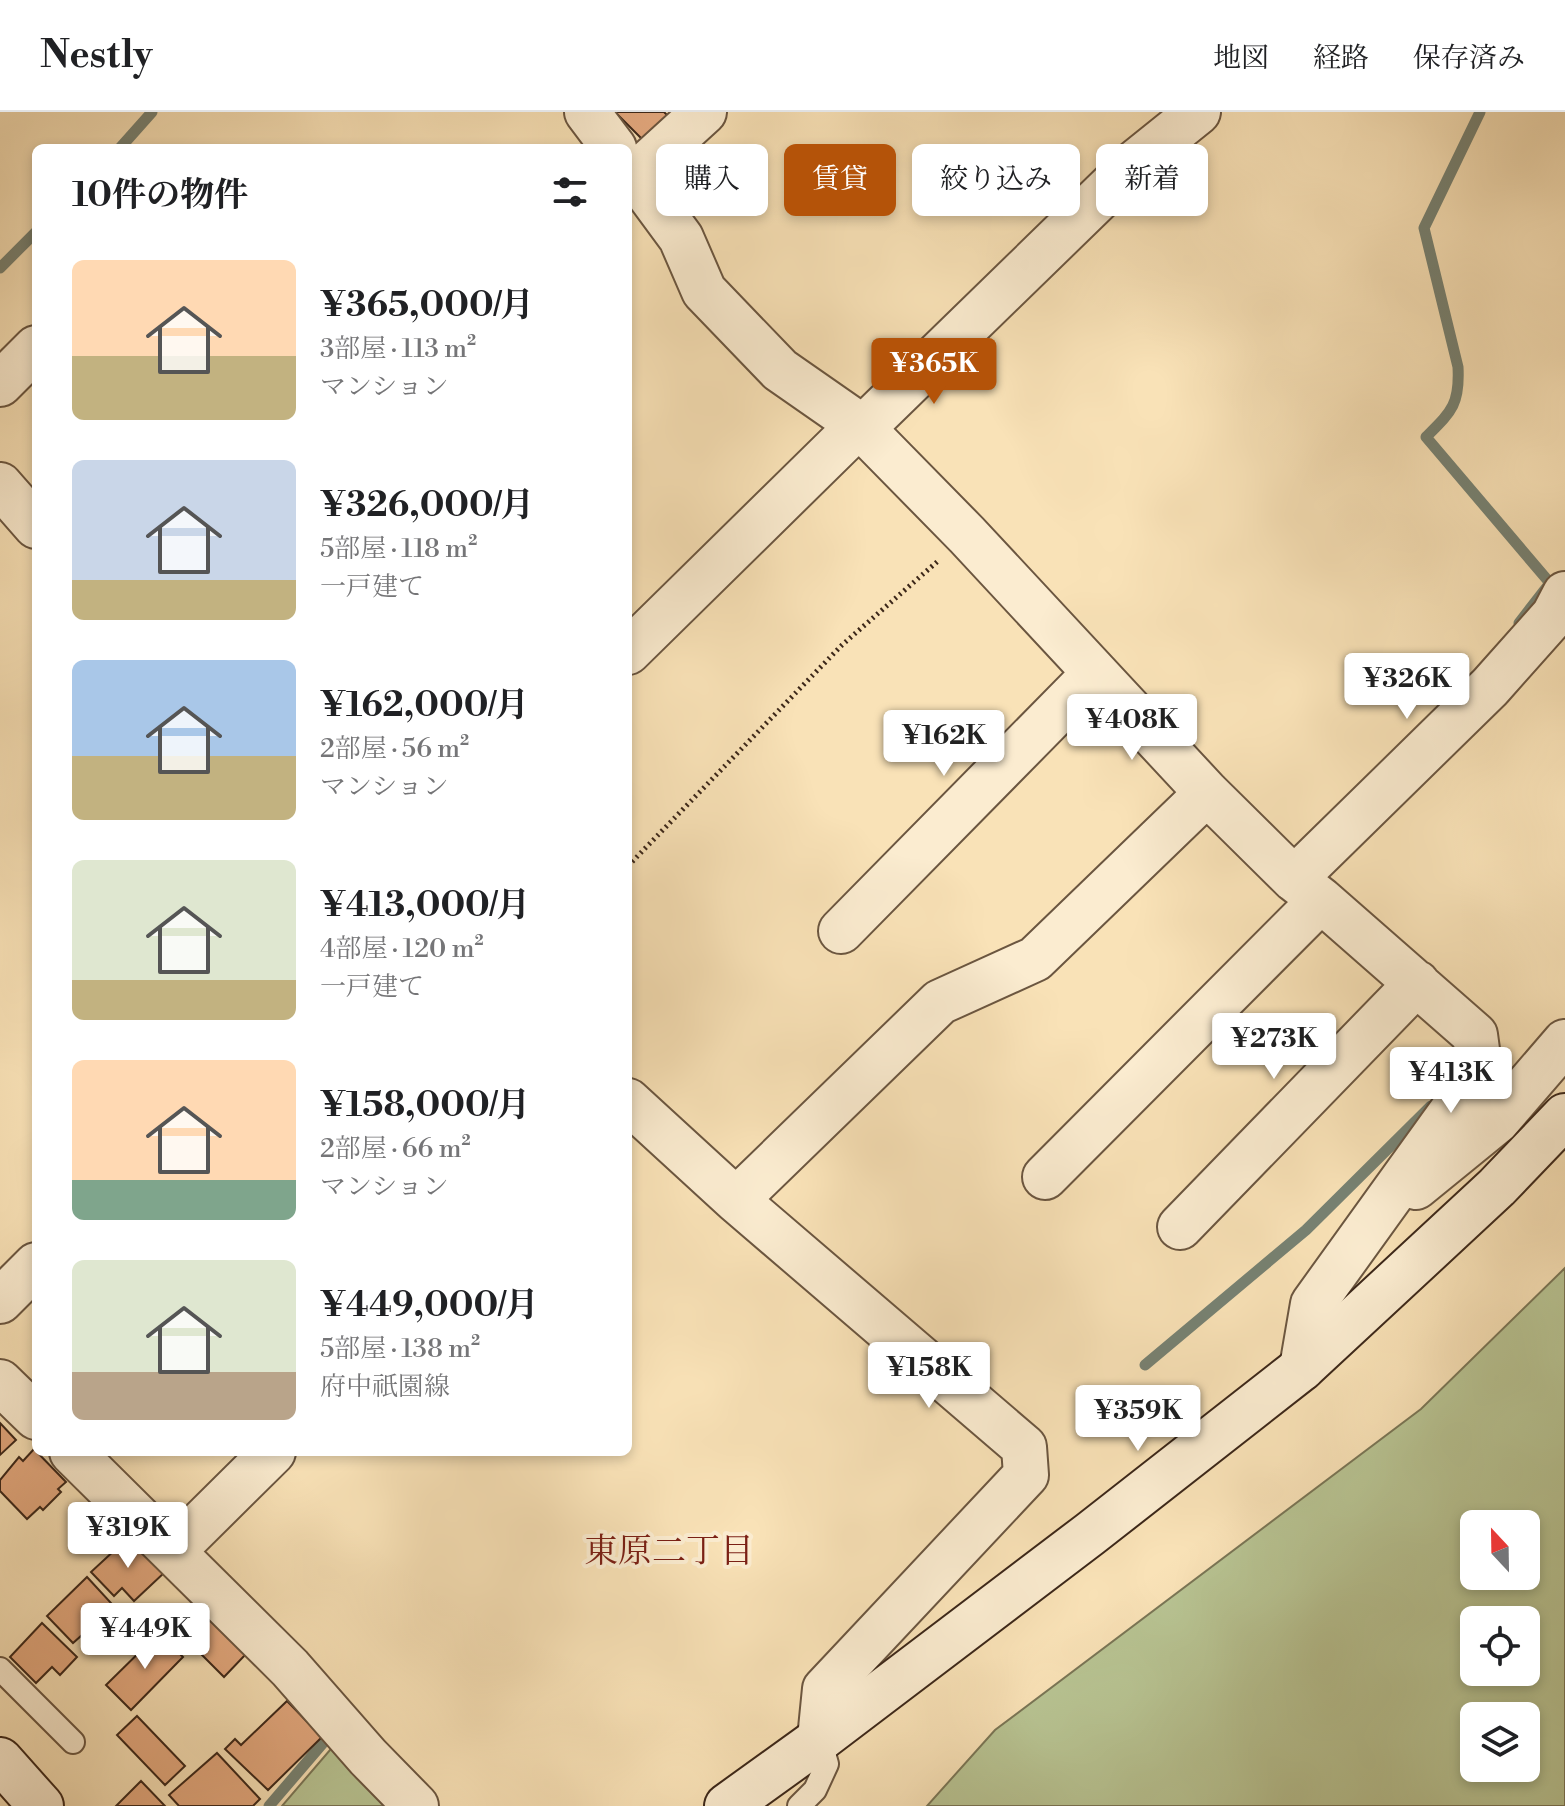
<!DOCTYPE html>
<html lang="ja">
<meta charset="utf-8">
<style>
body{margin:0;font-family:"Libre Bodoni","Noto Serif JP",serif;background:#f2f2f2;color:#202124;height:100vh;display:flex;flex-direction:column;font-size:30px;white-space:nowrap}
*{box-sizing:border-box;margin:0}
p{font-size:26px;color:#757577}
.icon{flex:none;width:44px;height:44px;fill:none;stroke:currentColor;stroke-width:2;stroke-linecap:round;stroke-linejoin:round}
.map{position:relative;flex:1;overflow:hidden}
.panel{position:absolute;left:32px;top:32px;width:600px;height:1312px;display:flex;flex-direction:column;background:#fff;border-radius:12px;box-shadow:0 4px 12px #0003}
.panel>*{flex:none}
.banner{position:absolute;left:656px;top:32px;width:760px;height:72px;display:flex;gap:16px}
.needle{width:52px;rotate:338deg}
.controls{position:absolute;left:1460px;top:1398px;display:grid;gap:16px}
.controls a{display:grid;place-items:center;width:80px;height:80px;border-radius:12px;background:#fff;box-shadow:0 4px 12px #0003;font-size:40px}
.price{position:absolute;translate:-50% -68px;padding:0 18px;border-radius:8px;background:#fff;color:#222;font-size:26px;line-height:52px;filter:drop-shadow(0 2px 4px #0008)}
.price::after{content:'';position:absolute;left:50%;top:48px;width:24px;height:18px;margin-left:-12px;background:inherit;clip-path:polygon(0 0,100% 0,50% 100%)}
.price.current{background:#b45309;color:#fff}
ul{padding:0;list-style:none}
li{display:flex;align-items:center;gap:24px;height:200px;padding:0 40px}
li span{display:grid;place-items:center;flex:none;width:224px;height:160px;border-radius:12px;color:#555}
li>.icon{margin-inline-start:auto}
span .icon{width:96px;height:96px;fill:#fffc;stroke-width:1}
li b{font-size:34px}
h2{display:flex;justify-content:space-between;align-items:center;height:96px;padding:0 40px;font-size:34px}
.tag{padding:0 28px;border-radius:12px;background:#fff;box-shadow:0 4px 12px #0003;font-size:28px;line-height:72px}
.tag.current{background:#b45309;color:#fff}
header{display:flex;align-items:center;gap:48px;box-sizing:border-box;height:112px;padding:0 40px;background:#fff;border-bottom:2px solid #e0e0e0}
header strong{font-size:38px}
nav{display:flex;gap:44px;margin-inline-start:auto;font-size:28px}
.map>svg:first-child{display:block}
</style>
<header>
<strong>Nestly</strong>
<nav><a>地図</a><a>経路</a><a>保存済み</a></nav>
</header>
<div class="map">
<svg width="1565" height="1694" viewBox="0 0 1565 1694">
<rect width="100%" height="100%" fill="#f9e2b7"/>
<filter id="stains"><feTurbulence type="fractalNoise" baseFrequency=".0025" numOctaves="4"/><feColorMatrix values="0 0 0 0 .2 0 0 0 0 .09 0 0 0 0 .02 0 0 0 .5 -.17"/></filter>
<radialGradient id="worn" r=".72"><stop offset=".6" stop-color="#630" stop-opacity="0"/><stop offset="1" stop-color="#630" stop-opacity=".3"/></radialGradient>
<path fill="#b8c493" stroke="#7a7656" stroke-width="2" fill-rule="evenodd" d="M1565 1156V1694H927L995 1618 1421 1297ZM1474 1412H1526V1464H1474ZM1474 1508H1526V1560H1474ZM1474 1604H1526V1656H1474Z
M336 1631 398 1694H282Z"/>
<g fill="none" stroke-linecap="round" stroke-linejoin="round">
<path stroke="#778273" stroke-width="11" d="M1480 0 1424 116 1458 255C1460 293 1451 300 1426 325L1550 471 1519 511
M120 36 152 0
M0 156 36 120
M1145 1253 1306 1118 1431 994
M269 1694 330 1623 329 1618"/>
</g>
<path fill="#e4a97f" stroke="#3c2719" stroke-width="2" d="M615 0H664L671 7 646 31Z
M0 1311 16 1328 0 1343Z
M34 1337 66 1370 58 1377 61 1380 43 1398 40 1395 27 1407 0 1379V1368L19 1345 23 1349Z
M130 1424 165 1460 134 1489 122 1476 114 1484 91 1460Z
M87 1465 111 1491 108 1495 110 1498 73 1531 47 1504Z
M211 1507 246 1542 224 1565 189 1530Z
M42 1511 77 1545 60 1563 52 1555 36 1571 10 1545Z
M159 1521 183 1545 131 1598 106 1573Z
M287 1589 322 1625 268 1678 225 1637 235 1627 241 1633Z
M137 1604 185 1654 165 1673 117 1623Z
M217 1641 260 1687 253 1694H179L169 1683Z
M141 1669 165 1694H116Z"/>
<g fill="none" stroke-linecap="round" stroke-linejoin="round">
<defs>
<path id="lane" d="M0 1557 73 1630
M799 1694 815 1678 827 1652 820 1627"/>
<path id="street" d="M587 0 614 36
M628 54 681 126 704 179 780 258 859 313 967 423 1207 681 1294 767 1321 788 1475 923 1480 960 1313 1192 1302 1256
M635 63 704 0
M0 272 36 236
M0 373 36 414
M628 540 859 313 872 307 1136 50 1198 0
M1294 767 1490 575 1554 503 1565 482
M841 819 1095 561
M628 989 736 1088 1024 1335 1026 1363 825 1577 820 1627
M1045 1065 1321 788
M1416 1075 1497 1009 1565 930
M736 1088 940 890 1035 847 1207 681
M1180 1115 1417 871
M0 1189 36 1153
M0 1270 36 1305
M72 1340 290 1556 368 1645 416 1694
M173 1439 273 1340"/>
<path id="secondary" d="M0 1648 41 1694
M727 1694 820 1627 1090 1422 1302 1256 1497 1075 1565 1004"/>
</defs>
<use href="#lane" stroke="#6b5640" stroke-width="26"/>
<use href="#street" stroke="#6b5640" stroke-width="48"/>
<use href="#secondary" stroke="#3c2719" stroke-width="48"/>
<path stroke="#3c2719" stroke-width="5" stroke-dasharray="2 4" stroke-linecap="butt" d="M628 754 842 533 938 449"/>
<use href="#lane" stroke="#fbecd0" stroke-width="22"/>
<use href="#street" stroke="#fbecd0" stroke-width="44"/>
<use href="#secondary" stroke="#fbecd0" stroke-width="44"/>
</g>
<g text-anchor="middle" stroke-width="8" stroke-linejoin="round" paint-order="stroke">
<g font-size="34" fill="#7a1f14" stroke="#fbecd0">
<text x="669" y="1450">東原二丁目</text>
</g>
</g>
<rect width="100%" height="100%" filter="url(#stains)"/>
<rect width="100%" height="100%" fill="url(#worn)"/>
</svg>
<div class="controls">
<a><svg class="needle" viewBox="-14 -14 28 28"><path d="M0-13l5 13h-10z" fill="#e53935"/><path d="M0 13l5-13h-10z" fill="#757577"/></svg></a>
<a><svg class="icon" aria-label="locate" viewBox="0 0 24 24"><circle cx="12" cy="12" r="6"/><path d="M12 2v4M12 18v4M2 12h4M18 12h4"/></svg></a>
<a><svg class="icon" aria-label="layers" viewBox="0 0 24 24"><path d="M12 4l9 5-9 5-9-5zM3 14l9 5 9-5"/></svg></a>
</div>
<b class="price current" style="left:934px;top:294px">¥365K</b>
<b class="price" style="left:1407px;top:609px">¥326K</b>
<b class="price" style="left:1132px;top:650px">¥408K</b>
<b class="price" style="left:944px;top:666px">¥162K</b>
<b class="price" style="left:1274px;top:969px">¥273K</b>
<b class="price" style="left:1451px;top:1003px">¥413K</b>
<b class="price" style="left:929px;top:1298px">¥158K</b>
<b class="price" style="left:1138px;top:1341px">¥359K</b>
<b class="price" style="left:128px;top:1458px">¥319K</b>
<b class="price" style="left:145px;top:1559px">¥449K</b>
<div class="banner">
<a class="tag">購入</a>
<a class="tag current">賃貸</a>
<a class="tag">絞り込み</a>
<a class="tag">新着</a>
</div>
<section class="panel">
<h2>10件の物件<svg class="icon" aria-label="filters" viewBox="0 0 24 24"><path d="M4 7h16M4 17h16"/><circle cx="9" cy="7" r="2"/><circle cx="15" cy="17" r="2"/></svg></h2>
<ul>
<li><span style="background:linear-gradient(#ffd9b3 60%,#c2b280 0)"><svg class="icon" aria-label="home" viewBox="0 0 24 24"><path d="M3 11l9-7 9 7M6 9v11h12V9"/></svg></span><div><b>¥365,000/月</b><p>3部屋 · 113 m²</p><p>マンション</p></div></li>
<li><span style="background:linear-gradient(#c9d6e8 75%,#c2b280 0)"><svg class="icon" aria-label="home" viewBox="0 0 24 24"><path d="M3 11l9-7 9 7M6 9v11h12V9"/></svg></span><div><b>¥326,000/月</b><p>5部屋 · 118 m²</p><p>一戸建て</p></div></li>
<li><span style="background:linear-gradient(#a9c7e8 60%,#c2b280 0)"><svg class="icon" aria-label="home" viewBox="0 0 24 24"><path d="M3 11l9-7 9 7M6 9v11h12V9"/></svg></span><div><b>¥162,000/月</b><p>2部屋 · 56 m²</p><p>マンション</p></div></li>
<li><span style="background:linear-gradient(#dfe7d0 75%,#c2b280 0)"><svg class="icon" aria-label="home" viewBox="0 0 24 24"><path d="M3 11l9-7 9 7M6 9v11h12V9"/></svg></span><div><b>¥413,000/月</b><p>4部屋 · 120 m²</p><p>一戸建て</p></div></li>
<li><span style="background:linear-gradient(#ffd9b3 75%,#7fa58c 0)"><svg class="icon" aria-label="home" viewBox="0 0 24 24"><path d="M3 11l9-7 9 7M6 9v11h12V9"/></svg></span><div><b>¥158,000/月</b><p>2部屋 · 66 m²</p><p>マンション</p></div></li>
<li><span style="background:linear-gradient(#dfe7d0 70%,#b9a48a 0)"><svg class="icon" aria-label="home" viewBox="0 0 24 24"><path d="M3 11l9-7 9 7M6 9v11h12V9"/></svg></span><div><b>¥449,000/月</b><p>5部屋 · 138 m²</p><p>府中祇園線</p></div></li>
</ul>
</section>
</div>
